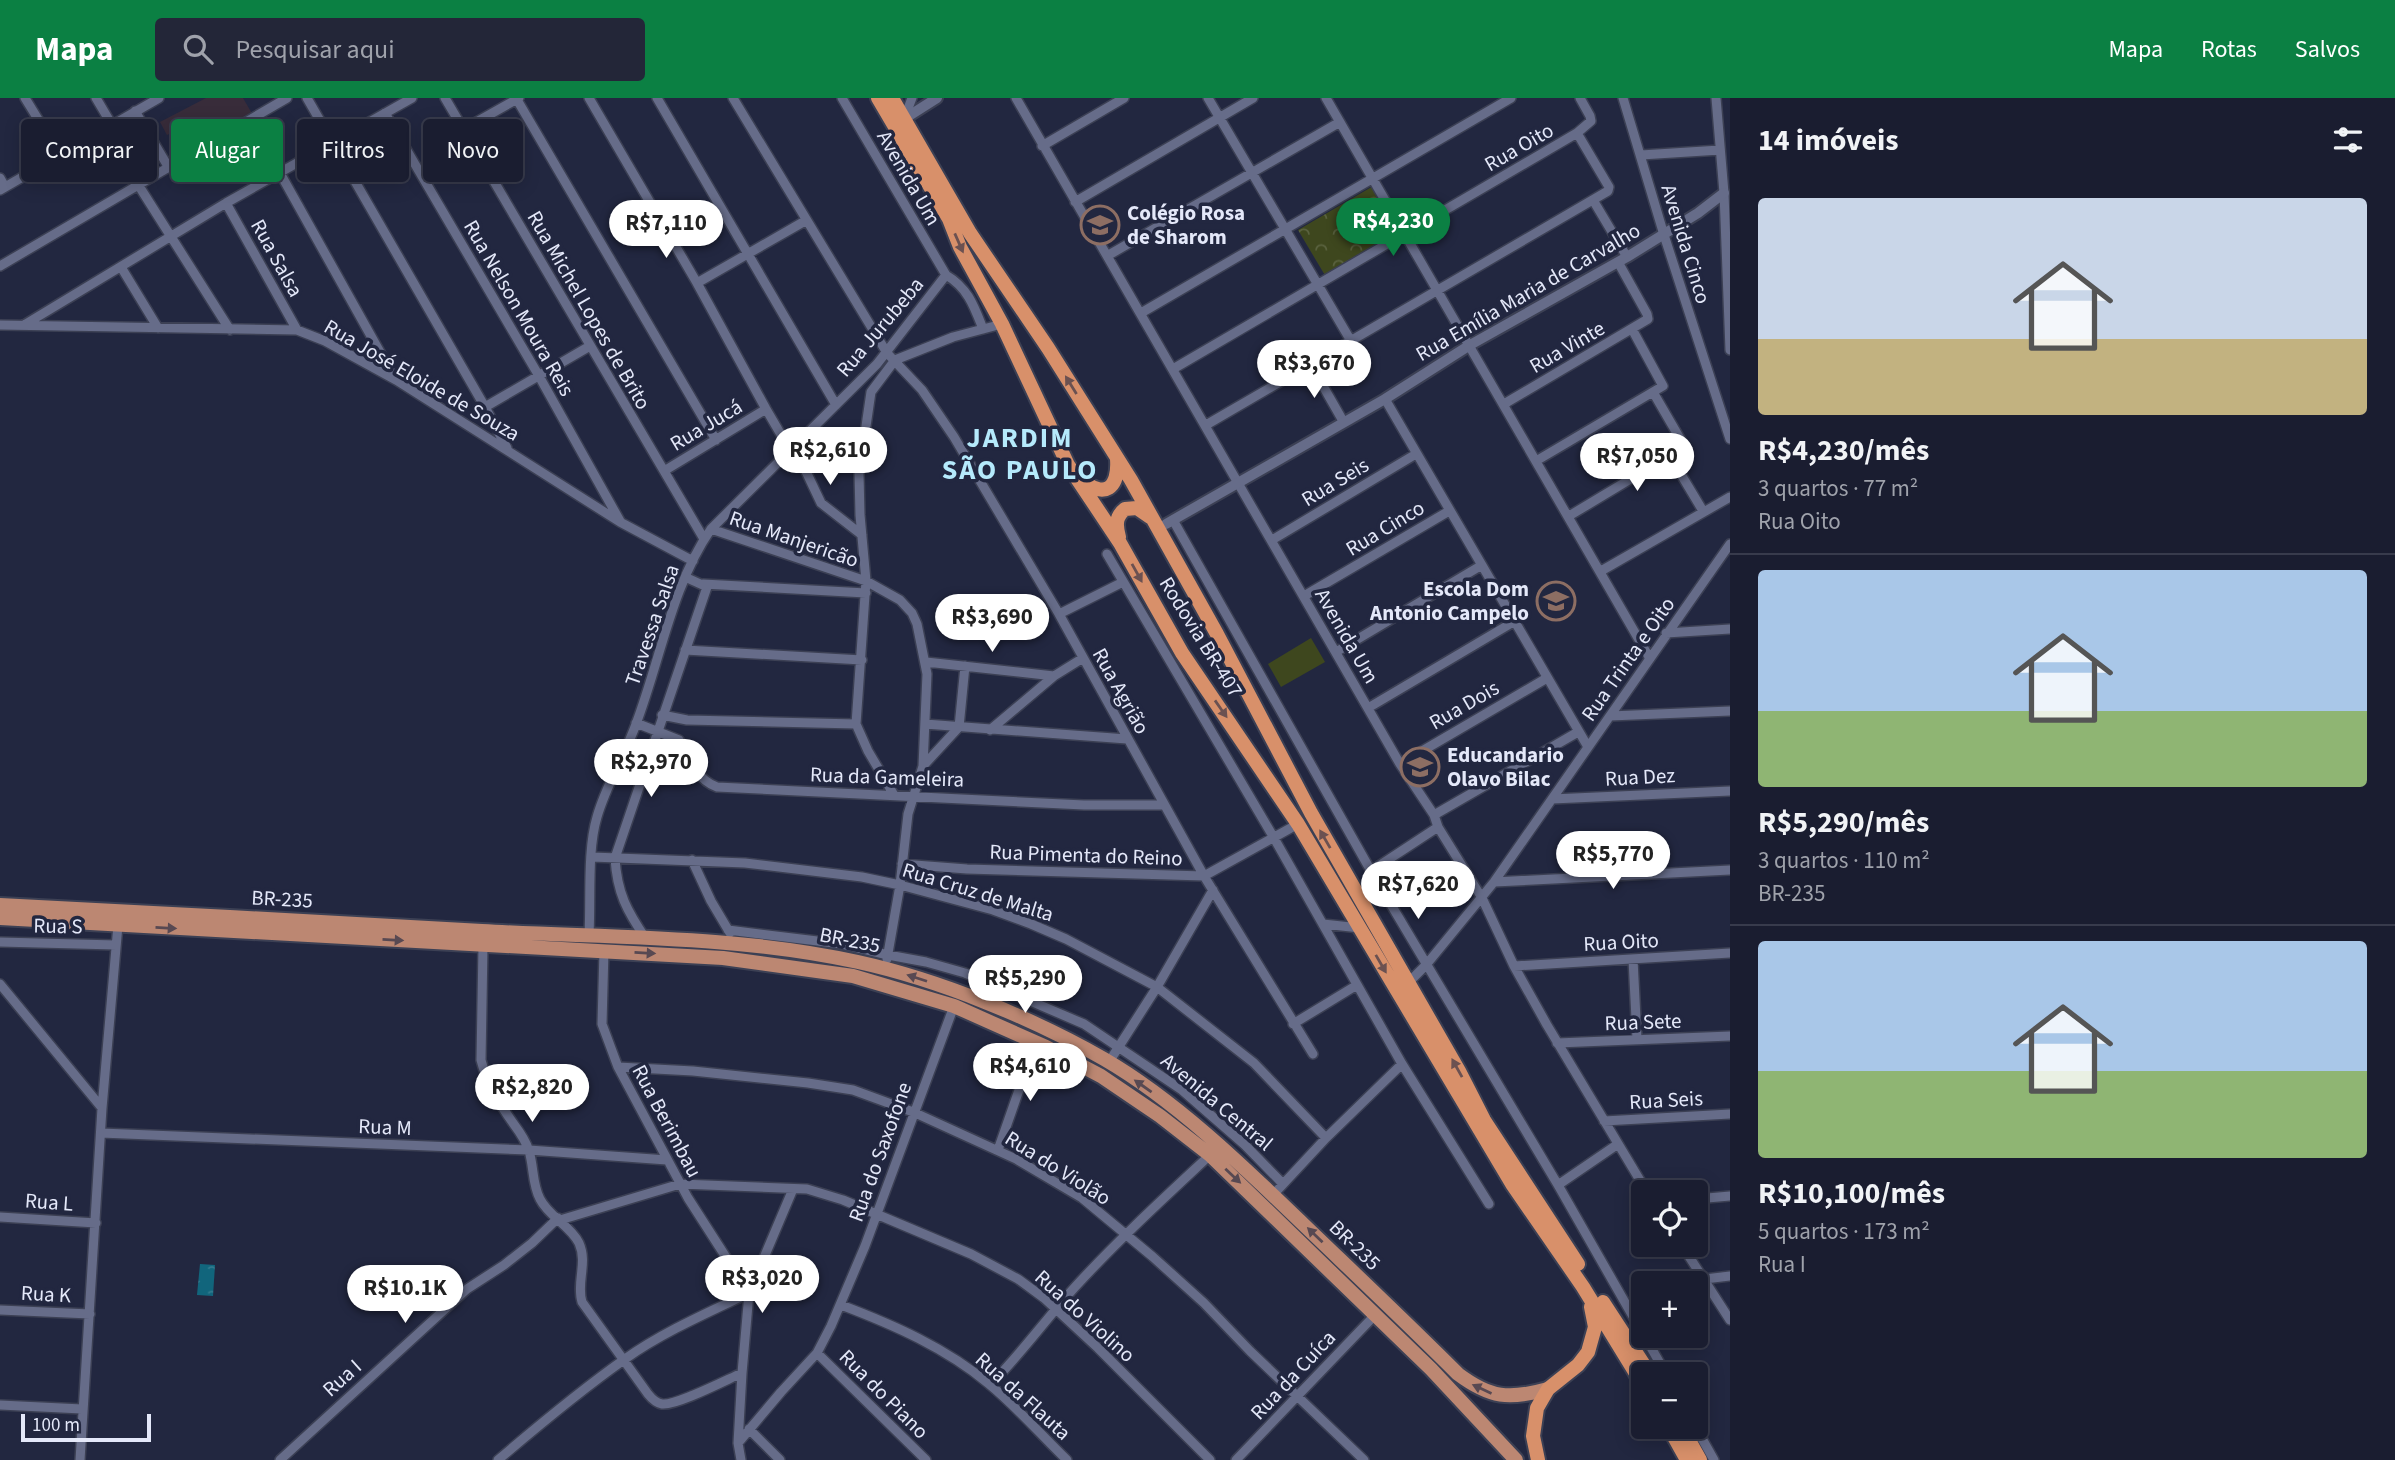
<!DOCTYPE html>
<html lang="pt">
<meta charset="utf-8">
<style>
body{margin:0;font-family:"Source Sans 3",sans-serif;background:#232638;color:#f1f3f6;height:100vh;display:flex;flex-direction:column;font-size:26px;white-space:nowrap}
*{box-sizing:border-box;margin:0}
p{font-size:23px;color:#9fa2ab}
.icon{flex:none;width:38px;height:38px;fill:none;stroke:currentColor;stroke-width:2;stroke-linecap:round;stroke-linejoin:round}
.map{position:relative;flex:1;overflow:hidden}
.panel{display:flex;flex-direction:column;background:#1a1d30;width:665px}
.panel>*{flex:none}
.banner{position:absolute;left:21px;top:21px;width:665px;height:63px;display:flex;gap:14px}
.buttons{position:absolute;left:1631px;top:1082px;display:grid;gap:14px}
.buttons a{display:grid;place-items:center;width:77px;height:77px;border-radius:7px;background:#1a1d30;box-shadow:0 4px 18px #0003,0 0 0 2px #383b4c;font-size:35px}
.scale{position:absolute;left:21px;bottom:18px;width:130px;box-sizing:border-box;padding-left:7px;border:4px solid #e4e8f9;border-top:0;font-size:19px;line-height:24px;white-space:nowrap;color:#e4e8f9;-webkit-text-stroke:5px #222740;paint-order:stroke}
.price{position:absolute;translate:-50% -60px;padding:0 16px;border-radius:24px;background:#fff;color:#222;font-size:23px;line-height:46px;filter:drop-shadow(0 2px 4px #0008)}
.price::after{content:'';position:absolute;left:50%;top:42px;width:21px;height:16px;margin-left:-10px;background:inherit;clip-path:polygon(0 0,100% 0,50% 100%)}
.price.active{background:#0b8043;color:#fff}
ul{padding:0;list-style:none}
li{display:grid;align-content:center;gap:14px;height:371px;padding:0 28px}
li+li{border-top:2px solid #383b4c}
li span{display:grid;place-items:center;height:217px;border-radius:7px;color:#555}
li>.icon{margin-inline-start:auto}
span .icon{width:126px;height:126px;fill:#fffc;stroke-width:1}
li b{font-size:30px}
h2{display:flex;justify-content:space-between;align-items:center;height:84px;padding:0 28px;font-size:30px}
.pill{padding:0 24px;border-radius:7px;background:#1a1d30;box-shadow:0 4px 18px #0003,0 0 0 2px #383b4c;font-size:24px;line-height:63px}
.pill.active{background:#0b8043;color:#fff}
header{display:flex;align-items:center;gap:42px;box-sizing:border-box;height:98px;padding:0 35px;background:#0b8043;color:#fff}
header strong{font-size:33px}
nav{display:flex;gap:38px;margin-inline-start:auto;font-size:24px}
.search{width:490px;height:63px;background:#232638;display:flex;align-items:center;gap:18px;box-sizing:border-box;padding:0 24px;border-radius:7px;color:#9fa2ab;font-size:26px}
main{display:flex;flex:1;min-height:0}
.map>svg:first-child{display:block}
</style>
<header>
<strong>Mapa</strong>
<div class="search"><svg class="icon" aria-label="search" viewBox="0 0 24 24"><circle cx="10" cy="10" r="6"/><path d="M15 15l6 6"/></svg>Pesquisar aqui</div>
<nav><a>Mapa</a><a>Rotas</a><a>Salvos</a></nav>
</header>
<main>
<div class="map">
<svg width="1730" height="1362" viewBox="0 0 1730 1362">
<defs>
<pattern id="park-crowns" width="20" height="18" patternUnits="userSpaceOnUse" patternTransform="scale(1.75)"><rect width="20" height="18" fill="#3e471e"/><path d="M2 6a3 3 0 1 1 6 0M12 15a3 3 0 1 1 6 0" fill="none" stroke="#5a623f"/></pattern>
<pattern id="water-ripples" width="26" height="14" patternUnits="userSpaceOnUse" patternTransform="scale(1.75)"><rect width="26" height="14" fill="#11657c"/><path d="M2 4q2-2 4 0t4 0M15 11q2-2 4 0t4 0" fill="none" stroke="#347b8f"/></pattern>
</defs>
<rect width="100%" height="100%" fill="#222740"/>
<path fill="#382c3a" d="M206 0H243L254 19 244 21 178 56 170 42 191 31 189 26 167 37 160 24Z"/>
<path fill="url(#park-crowns)" d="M1375 87 1403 133 1326 179 1298 132Z"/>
<path fill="#3e471e" d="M1311 540 1325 564 1281 589 1268 566Z"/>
<path fill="url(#water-ripples)" d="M200 1166 215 1167 213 1198 197 1197Z"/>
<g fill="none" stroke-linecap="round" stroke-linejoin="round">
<defs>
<path id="minor" d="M25 0 60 57
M96 0 112 27
M307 0 485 309 507 350
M445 0 704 441
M516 0 716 342
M589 0 697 185 766 311 790 352 802 365 821 405 862 437
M657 0 836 307
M733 0 887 255 922 292 954 339 1059 516 1204 778 1313 956
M842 0 946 177
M1016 0 1400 666 1434 717 1438 729 1482 800 1514 868 1547 927 1647 1094
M1208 0 1351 243
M1326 0 1649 559
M1623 0 1664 137 1730 341
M1716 0 1724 95 1730 252
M135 13 169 70
M385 15 539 278 620 423
M904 21 912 0
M464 31 519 0
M1042 48 1124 0
M1641 57 1720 52
M280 75 395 281
M0 80 5 89
M139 88 230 232
M0 92 159 0
M1593 102 1627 159
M1075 104 1253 0
M226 105 297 232
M1107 158 1340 24
M0 168 287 0
M121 169 158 230
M697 185 805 123
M1141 215 1511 0
M0 227 297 232 325 243 396 282 620 424 693 463
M24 227 226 105 412 0
M1311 267 1343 323
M1173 271 1577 35 1591 23 1590 18 1580 0
M1385 301 1588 649
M1504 306 1648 221 1647 216 1618 164
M485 309 590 248
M1206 327 1608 93 1609 89 1577 35
M1670 358 1703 413
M1536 363 1663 288 1632 231
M664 373 766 311
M1569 418 1682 350V344L1653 294
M1173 422 1371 773 1558 1087 1643 1236
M711 431 866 483 900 502 912 515 917 526 927 576 923 668 908 716 900 787 887 861
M1272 442 1416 356
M1107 456 1274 740 1402 966 1489 1106
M1601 473 1730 399
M703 486 866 495
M1304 498 1449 413
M1059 516 1123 484
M1666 535 1730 531
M685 552 862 562
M1336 554 1482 467
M926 564 1054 578
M1368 610 1515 523
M662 617 687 622 856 626
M1610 618 1730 613
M636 625 679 642C688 660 697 682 717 689L1084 707H1163
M925 626 1127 641
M959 629 965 568
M990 632 1054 578 1083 560
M1400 666 1547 580
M923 668 959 629
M894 697 868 653 856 626 866 483 860 417 859 376 871 294 895 262 953 239 1002 226
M1552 701 1730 693
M1434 717 1578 634
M592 759 745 765 862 779 900 787 993 812 1031 826 1066 841 1157 889 1254 965 1326 1040
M692 762 711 803 730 835
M902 766 967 771 1204 778 1298 726
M1371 773 1438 729
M1494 784 1730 772
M1323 826 1360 830
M728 832 842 846 888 857 926 864 965 875 1084 926 1182 992 1245 1047 1283 1086
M589 836C591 801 587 752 597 719 606 687 625 657 636 626 660 563 672 487 711 431L877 266 946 177C968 190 974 208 983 231
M646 841C627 813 617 795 615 760L707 489 685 479
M0 844 116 847
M483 848 481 962C487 986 499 1005 513 1025 519 1033 526 1043 529 1053 534 1069 532 1086 540 1101 549 1119 570 1127 579 1145 588 1165 576 1185 582 1204L648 1296C652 1301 656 1305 662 1306 676 1308 726 1282 742 1275
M1633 861 1637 941
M1514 868 1730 855
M1408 885 1426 867 1494 784 1730 446
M0 886 102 1010
M1293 926 1357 887
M1557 945 1730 938
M1109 964 1157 889 1213 792
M618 969 693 973 808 985 853 992 913 1014 1016 1061 1082 1100 1153 1159 1204 1205 1250 1253 1364 1362
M1604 1023 1730 1016
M101 1035 529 1052 667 1062
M998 1052 1019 992 1046 949
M1558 1087 1618 1046
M1273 1097 1326 1040 1402 966
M1696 1101 1730 1098
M0 1119 96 1125
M560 1122 680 1086 807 1091 843 1102 971 1156 1018 1181 1044 1200 1098 1250 1210 1362
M1681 1146 1730 1222
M1705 1181 1730 1178
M841 1207C894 1227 946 1250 989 1286 1017 1309 1041 1337 1067 1362
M0 1212 90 1216
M1644 1237 1666 1276
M817 1255 926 1362
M990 1287C1021 1256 1046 1221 1075 1189 1118 1142 1164 1100 1210 1057
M0 1307 82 1311
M1695 1328 1714 1362
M749 1331 780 1362
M738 1345 781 1294 817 1255 831 1228 865 1148 954 908
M80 1362 102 1010 118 827
M280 1362 467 1191 504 1167 532 1145 558 1120
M498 1362C539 1327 581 1292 625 1261 663 1234 707 1215 749 1195L688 1100 618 969 602 926 604 852
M741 1362 738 1345 742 1275 749 1195 793 1091
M1236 1362 1376 1216"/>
<path id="tertiary" d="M904 21 937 0
M1166 426 1385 301 1470 247 1627 159 1698 115 1724 95"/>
<path id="primary" d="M0 807C161 815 321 824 482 833 607 840 735 837 858 864 940 882 1032 920 1104 961 1175 1002 1244 1069 1302 1125 1354 1175 1407 1225 1458 1276 1490 1300 1509 1302 1548 1291
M0 820 723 860 853 878 954 908 1046 949 1101 978 1160 1018 1210 1057 1431 1271 1516 1362"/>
<path id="trunk" d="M878 0 949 121 960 149 1002 226 1068 367 1120 445 1182 555 1298 726 1512 1086 1583 1189 1643 1287
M892 0 970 135 1048 250 1131 382 1217 536 1311 715 1459 973 1484 1022 1578 1166
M1081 381C1105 402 1119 390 1117 361
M1119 439C1116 428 1115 419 1125 411L1137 410 1150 419
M1603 1204 1650 1276
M1668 1328 1687 1362
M1681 1328 1700 1362
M1538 1362 1533 1338 1537 1310 1548 1291 1578 1267 1588 1254 1595 1229 1591 1209"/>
</defs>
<use href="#minor" stroke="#3c4054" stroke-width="12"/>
<use href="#tertiary" stroke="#3c4054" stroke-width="14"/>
<use href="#primary" stroke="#3c4054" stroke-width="18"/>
<use href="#trunk" stroke="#3c4054" stroke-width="18"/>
<use href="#minor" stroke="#666c89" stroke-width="9"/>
<use href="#tertiary" stroke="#666c89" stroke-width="10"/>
<use href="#primary" stroke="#bc8772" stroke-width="14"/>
<use href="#trunk" stroke="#d8906a" stroke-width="14"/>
</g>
<defs><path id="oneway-solid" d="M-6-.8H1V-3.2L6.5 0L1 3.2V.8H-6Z" transform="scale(1.75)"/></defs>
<g fill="#6b5151">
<use href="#oneway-solid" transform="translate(959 145) rotate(66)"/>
<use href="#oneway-solid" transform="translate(1071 287) rotate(-122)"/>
<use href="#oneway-solid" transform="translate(1137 475) rotate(61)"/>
<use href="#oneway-solid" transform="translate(1221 611) rotate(55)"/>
<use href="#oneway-solid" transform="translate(1325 741) rotate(-120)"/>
<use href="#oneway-solid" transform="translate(1381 866) rotate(60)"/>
<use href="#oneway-solid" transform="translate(1457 970) rotate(-119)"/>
</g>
<g fill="#584952">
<use href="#oneway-solid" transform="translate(166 830) rotate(3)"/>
<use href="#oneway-solid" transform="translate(393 842) rotate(3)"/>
<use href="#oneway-solid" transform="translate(645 855) rotate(3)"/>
<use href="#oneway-solid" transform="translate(917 880) rotate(-162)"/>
<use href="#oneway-solid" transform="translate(1143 988) rotate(-145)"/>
<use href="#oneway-solid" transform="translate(1233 1078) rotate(43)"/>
<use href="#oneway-solid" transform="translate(1315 1137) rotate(-136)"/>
<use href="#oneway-solid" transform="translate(1482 1291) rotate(-155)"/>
</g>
<defs>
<symbol id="school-ring" viewBox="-11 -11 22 22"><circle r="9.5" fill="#222740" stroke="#8d6e63" stroke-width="1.5"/><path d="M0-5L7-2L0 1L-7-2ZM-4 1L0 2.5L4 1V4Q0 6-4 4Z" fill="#8d6e63"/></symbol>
</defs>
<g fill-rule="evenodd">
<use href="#school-ring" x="1078" y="105" width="44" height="44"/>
<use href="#school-ring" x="1534" y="481" width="44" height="44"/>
<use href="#school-ring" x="1398" y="647" width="44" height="44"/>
</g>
<g text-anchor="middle" stroke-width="7" stroke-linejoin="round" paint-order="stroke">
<g font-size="21" fill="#e4e8f9" stroke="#222740">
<text transform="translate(1519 49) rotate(-30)" y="7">Rua Oito</text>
<text transform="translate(909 80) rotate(60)" y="7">Avenida Um</text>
<text transform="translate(1686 146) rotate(73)" y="7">Avenida Cinco</text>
<text transform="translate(277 160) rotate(61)" y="7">Rua Salsa</text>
<text transform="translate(1528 194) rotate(-30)" y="7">Rua Emília Maria de Carvalho</text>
<text transform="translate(519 210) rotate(60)" y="7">Rua Nelson Moura Reis</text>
<text transform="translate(589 212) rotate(60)" y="7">Rua Michel Lopes de Brito</text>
<text transform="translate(880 229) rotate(-50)" y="7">Rua Jurubeba</text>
<text transform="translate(1567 249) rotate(-30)" y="7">Rua Vinte</text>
<text transform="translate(422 282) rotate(30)" y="7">Rua José Eloide de Souza</text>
<text transform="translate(706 327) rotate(-31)" y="7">Rua Jucá</text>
<text transform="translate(1335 384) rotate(-31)" y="7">Rua Seis</text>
<text transform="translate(1385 430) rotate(-31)" y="7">Rua Cinco</text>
<text transform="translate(794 441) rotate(19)" y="7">Rua Manjericão</text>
<text transform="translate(652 527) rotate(-71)" y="7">Travessa Salsa</text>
<text transform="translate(1347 538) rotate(60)" y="7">Avenida Um</text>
<text transform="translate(1201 539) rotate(58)" y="7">Rodovia BR-407</text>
<text transform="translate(1628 561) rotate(-55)" y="7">Rua Trinta e Oito</text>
<text transform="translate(1121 593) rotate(61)" y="7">Rua Agrião</text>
<text transform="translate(1464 607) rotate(-30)" y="7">Rua Dois</text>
<text transform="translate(887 679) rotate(2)" y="7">Rua da Gameleira</text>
<text transform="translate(1640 679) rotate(-3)" y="7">Rua Dez</text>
<text transform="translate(1086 757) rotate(2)" y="7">Rua Pimenta do Reino</text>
<text transform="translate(978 794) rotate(17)" y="7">Rua Cruz de Malta</text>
<text transform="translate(282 801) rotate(3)" y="7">BR-235</text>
<text transform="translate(58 828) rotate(1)" y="7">Rua S</text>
<text transform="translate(850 842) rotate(11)" y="7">BR-235</text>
<text transform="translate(1621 844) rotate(-3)" y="7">Rua Oito</text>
<text transform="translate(1643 924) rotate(-2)" y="7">Rua Sete</text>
<text transform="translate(1666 1002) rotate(-3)" y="7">Rua Seis</text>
<text transform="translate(1217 1004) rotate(40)" y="7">Avenida Central</text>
<text transform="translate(667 1023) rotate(62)" y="7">Rua Berimbau</text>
<text transform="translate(385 1029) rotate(2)" y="7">Rua M</text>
<text transform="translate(880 1054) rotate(-70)" y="7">Rua do Saxofone</text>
<text transform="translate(1058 1070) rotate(32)" y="7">Rua do Violão</text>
<text transform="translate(49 1104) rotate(4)" y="7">Rua L</text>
<text transform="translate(1355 1147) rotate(44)" y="7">BR-235</text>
<text transform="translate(46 1196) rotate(3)" y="7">Rua K</text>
<text transform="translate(1085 1218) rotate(42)" y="7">Rua do Violino</text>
<text transform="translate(1293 1277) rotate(-47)" y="7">Rua da Cuíca</text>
<text transform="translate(342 1280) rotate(-42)" y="7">Rua I</text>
<text transform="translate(884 1296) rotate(45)" y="7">Rua do Piano</text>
<text transform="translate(1023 1298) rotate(42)" y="7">Rua da Flauta</text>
</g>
<g font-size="21" font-weight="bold" fill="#e4e8f9" stroke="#222740" text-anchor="start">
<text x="1127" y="122">Colégio Rosa<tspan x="1127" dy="24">de Sharom</tspan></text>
<text x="1529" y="498" text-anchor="end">Escola Dom<tspan x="1529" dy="24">Antonio Campelo</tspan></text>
<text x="1447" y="664">Educandario<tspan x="1447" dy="24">Olavo Bilac</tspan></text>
</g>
<g font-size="28" font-weight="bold" letter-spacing="2" fill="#b5eafc" stroke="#222740">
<text x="1020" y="349">JARDIM<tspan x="1020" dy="32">SÃO PAULO</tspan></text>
</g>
</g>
</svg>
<div class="buttons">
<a><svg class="icon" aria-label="locate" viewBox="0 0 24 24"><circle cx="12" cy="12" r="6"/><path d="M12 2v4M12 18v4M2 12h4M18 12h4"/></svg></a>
<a>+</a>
<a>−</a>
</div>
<div class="scale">100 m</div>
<b class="price active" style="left:1393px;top:160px">R$4,230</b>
<b class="price" style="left:666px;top:162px">R$7,110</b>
<b class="price" style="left:1314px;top:302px">R$3,670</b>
<b class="price" style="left:830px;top:389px">R$2,610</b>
<b class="price" style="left:1637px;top:395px">R$7,050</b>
<b class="price" style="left:992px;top:556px">R$3,690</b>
<b class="price" style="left:651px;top:701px">R$2,970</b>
<b class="price" style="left:1613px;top:793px">R$5,770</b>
<b class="price" style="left:1418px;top:823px">R$7,620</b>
<b class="price" style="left:1025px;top:917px">R$5,290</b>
<b class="price" style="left:1030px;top:1005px">R$4,610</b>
<b class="price" style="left:532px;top:1026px">R$2,820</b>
<b class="price" style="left:762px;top:1217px">R$3,020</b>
<b class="price" style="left:405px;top:1227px">R$10.1K</b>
<div class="banner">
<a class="pill">Comprar</a>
<a class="pill active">Alugar</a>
<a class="pill">Filtros</a>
<a class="pill">Novo</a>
</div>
</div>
<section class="panel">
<h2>14 imóveis<svg class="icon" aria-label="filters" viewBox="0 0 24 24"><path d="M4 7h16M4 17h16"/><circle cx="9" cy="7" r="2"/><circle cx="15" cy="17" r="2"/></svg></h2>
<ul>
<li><span style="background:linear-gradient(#c9d6e8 65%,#c2b280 0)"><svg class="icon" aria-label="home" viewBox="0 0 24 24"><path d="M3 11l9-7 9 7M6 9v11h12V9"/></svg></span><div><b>R$4,230/mês</b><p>3 quartos · 77 m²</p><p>Rua Oito</p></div></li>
<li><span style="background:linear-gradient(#a9c7e8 65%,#8fb573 0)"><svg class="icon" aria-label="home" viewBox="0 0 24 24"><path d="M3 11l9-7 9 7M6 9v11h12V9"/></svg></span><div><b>R$5,290/mês</b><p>3 quartos · 110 m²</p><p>BR-235</p></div></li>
<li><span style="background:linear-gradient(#a9c7e8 60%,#8fb573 0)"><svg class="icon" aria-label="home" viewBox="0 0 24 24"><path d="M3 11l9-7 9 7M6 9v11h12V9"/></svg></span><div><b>R$10,100/mês</b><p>5 quartos · 173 m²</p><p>Rua I</p></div></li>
</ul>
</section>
</main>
